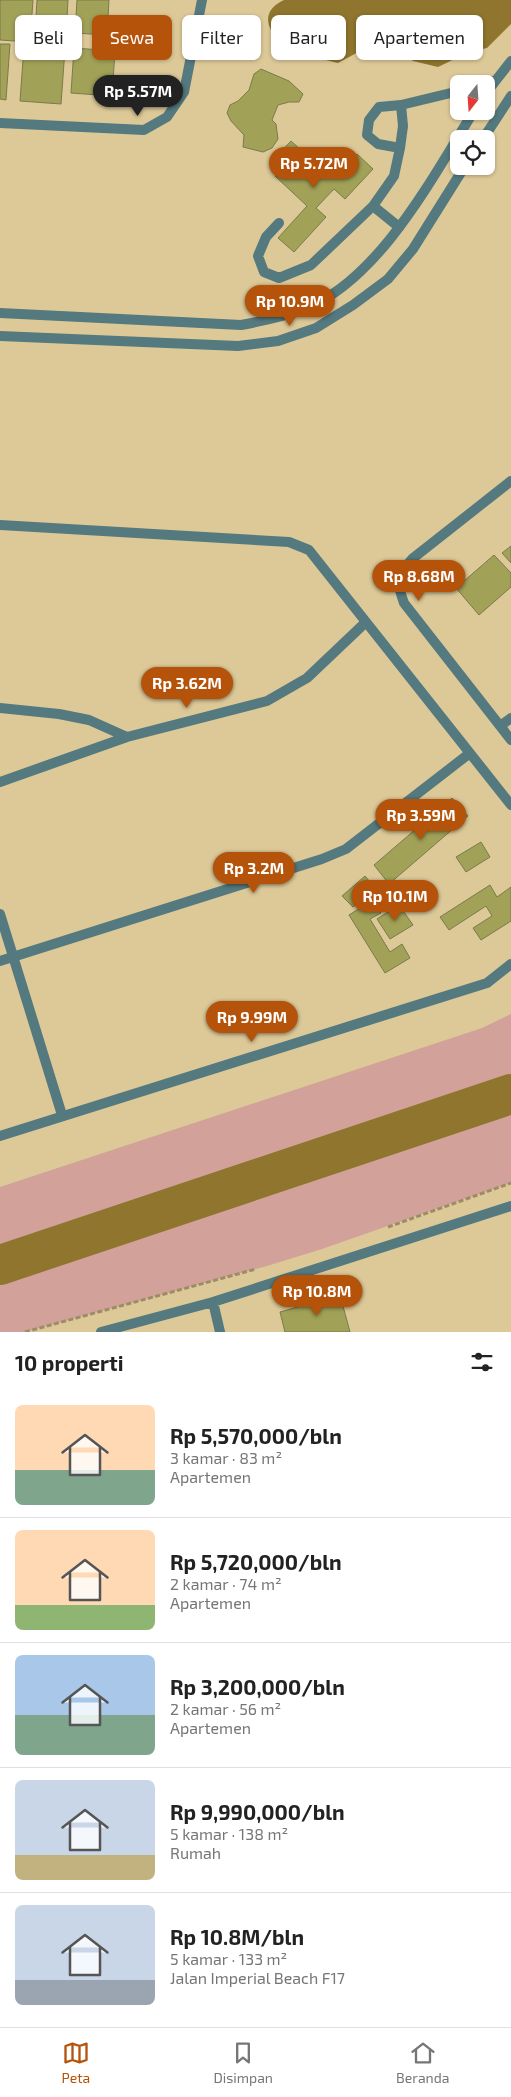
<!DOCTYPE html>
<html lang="id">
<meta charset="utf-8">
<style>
body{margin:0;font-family:"Exo 2",sans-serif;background:#f2f2f2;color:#222;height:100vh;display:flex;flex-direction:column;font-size:19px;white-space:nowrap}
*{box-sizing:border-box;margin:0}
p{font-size:16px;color:#767676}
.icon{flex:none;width:28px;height:28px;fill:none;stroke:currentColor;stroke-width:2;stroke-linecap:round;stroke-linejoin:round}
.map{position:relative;height:1332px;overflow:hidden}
.drawer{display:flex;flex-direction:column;background:#fff;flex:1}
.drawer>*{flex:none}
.guide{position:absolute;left:15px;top:15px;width:481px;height:45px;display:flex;gap:10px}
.needle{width:32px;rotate:197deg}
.fabs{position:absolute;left:450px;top:75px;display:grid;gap:10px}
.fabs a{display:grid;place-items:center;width:45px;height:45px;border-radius:8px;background:#fff;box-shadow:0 1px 4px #0004;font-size:25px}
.price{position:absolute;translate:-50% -42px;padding:0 11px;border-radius:18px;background:#b45309;color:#fff;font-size:16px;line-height:32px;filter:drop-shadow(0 1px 2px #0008)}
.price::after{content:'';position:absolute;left:50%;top:30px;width:15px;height:11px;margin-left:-8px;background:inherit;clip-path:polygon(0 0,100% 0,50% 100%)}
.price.selected{background:#222;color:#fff}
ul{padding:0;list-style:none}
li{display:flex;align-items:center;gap:15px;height:125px;padding:0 15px}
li+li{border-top:1px solid #e0e0e0}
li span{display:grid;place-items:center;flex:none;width:140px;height:100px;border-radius:8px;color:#555}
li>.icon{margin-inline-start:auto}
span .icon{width:60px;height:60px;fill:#fffc;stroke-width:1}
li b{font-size:21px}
h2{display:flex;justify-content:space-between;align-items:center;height:60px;padding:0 15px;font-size:21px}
.pill{padding:0 18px;border-radius:8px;background:#fff;box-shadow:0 1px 4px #0004;font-size:18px;line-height:45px}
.pill.selected{background:#b45309;color:#fff}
.dock{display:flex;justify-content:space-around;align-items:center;height:70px;border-top:1px solid #e0e0e0;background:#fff;font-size:14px;color:#767676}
.dock a{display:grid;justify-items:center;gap:2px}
.dock .selected{color:#b45309}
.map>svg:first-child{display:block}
</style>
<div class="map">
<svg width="511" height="1332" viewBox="0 0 511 1332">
<rect width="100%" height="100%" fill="#ddc998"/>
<path fill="#d2a29a" d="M511 1014V1183L322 1249 267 1266 25 1332H0V1187L482 1028Z"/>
<path fill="#8f752d" d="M284 0H511V24L487 48 469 52 438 67 413 61 398 49 382 46 362 50 338 63C317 58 270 47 268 20 268 9 276 4 284 0Z"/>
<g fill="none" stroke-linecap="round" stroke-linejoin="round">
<path stroke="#8f752d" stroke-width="40" d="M0 1265 511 1094"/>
</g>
<path fill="#a1a158" stroke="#7a7b4b" d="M0 0H33L30 42 0 40Z
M37 0H68L66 36 35 34Z
M77 0H109L107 35 75 33Z
M0 44H10L6 100 0 99Z
M24 46 65 49 61 104 20 101Z
M74 48 115 51 112 96 71 93Z
M261 69 289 81 303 94 299 102H289L278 105 272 120 276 124 278 139 272 148 263 152 243 147 244 135 231 121 227 113 230 105 238 101 249 90 254 74Z
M291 141 333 179 357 154 373 169 345 199 334 189 316 208 326 217 294 252 278 238 307 206 275 176 284 166 275 158Z
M511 546V563L502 553Z
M494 555 511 573V587L479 615 456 588Z
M452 798 468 816 389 884 374 865Z
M481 842 490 857 466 872 456 857Z
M365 876 375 888 353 907 342 896Z
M490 885 497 897 511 887V921L481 940 473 928 492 916 486 906 449 930 440 917Z
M373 900 381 913 370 919 390 952 402 944 410 958 385 973 349 915Z
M399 905 413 925 390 939 377 919Z
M340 1295 350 1332H285L280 1312Z"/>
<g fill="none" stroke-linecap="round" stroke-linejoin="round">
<path stroke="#9c8d66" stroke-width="3" stroke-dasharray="5 2.5" stroke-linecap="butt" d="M388 1227 511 1183
M25 1332 256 1269"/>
<path stroke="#54797f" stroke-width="10" d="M484 84 494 81
M400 148 378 144 367 135 369 120 379 107 401 105
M373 206 399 227
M279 223 266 237 258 256 264 272 279 278 311 265 373 206 394 176 400 148 403 126 401 105 459 91"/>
<path stroke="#54797f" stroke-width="10" d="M486 93 511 61
M0 123 144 130 167 117 184 92 202 0
M483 139 511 96
M0 313 241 325C263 321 285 316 307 308 381 277 433 176 474 111
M0 336 238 346 278 341 316 328 353 305 388 279 413 249 465 166
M511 481 412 559C397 576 396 582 404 603L511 740
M0 525 289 542 309 550 511 805
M0 708 59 714 89 720 127 737
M500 726 511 718
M0 782 127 737 267 701 307 678 366 622
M0 914 62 1115
M0 961 322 859 346 849 470 753
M0 1136 487 983 511 964
M213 1302 220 1332
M101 1332 213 1302 511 1206"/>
</g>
</svg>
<div class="fabs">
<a><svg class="needle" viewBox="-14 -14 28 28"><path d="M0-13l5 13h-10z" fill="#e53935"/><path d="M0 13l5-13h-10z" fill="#767676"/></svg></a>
<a><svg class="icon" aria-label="locate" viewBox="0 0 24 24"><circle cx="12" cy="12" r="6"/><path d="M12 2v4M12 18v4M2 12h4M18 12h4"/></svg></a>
</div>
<b class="price selected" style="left:138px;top:117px">Rp 5.57M</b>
<b class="price" style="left:314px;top:189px">Rp 5.72M</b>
<b class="price" style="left:290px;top:327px">Rp 10.9M</b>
<b class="price" style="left:419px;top:602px">Rp 8.68M</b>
<b class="price" style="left:187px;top:709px">Rp 3.62M</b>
<b class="price" style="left:421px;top:841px">Rp 3.59M</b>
<b class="price" style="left:254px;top:894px">Rp 3.2M</b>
<b class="price" style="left:395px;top:922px">Rp 10.1M</b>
<b class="price" style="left:252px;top:1043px">Rp 9.99M</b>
<b class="price" style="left:317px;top:1317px">Rp 10.8M</b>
<div class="guide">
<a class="pill">Beli</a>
<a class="pill selected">Sewa</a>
<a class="pill">Filter</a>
<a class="pill">Baru</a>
<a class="pill">Apartemen</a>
</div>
</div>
<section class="drawer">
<h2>10 properti<svg class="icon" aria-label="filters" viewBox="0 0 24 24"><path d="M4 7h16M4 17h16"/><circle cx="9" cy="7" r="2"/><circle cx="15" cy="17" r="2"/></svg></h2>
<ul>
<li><span style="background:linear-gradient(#ffd9b3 65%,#7fa58c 0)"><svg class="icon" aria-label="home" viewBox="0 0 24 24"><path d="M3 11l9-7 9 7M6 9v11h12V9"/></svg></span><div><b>Rp 5,570,000/bln</b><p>3 kamar · 83 m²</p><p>Apartemen</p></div></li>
<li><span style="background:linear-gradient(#ffd9b3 75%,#8fb573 0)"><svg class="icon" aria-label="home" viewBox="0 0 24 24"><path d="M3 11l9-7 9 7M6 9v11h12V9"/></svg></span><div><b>Rp 5,720,000/bln</b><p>2 kamar · 74 m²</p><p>Apartemen</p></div></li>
<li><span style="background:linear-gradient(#a9c7e8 60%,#7fa58c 0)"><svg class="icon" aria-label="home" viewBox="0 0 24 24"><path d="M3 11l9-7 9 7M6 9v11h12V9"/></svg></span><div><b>Rp 3,200,000/bln</b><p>2 kamar · 56 m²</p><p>Apartemen</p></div></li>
<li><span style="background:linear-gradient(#c9d6e8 75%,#c2b280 0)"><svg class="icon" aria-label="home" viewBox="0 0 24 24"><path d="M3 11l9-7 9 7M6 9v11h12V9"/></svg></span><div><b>Rp 9,990,000/bln</b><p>5 kamar · 138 m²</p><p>Rumah</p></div></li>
<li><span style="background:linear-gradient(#c9d6e8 75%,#9aa5b1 0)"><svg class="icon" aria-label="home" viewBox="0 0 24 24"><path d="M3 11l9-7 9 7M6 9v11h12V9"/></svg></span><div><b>Rp 10.8M/bln</b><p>5 kamar · 133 m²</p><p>Jalan Imperial Beach F17</p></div></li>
</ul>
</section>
<nav class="dock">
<a class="selected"><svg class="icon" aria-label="map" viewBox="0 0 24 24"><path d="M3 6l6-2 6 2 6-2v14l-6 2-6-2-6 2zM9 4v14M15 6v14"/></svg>Peta</a>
<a><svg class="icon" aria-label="saved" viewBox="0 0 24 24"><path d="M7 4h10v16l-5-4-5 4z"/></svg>Disimpan</a>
<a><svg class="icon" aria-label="home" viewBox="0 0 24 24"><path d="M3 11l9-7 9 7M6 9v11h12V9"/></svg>Beranda</a>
</nav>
